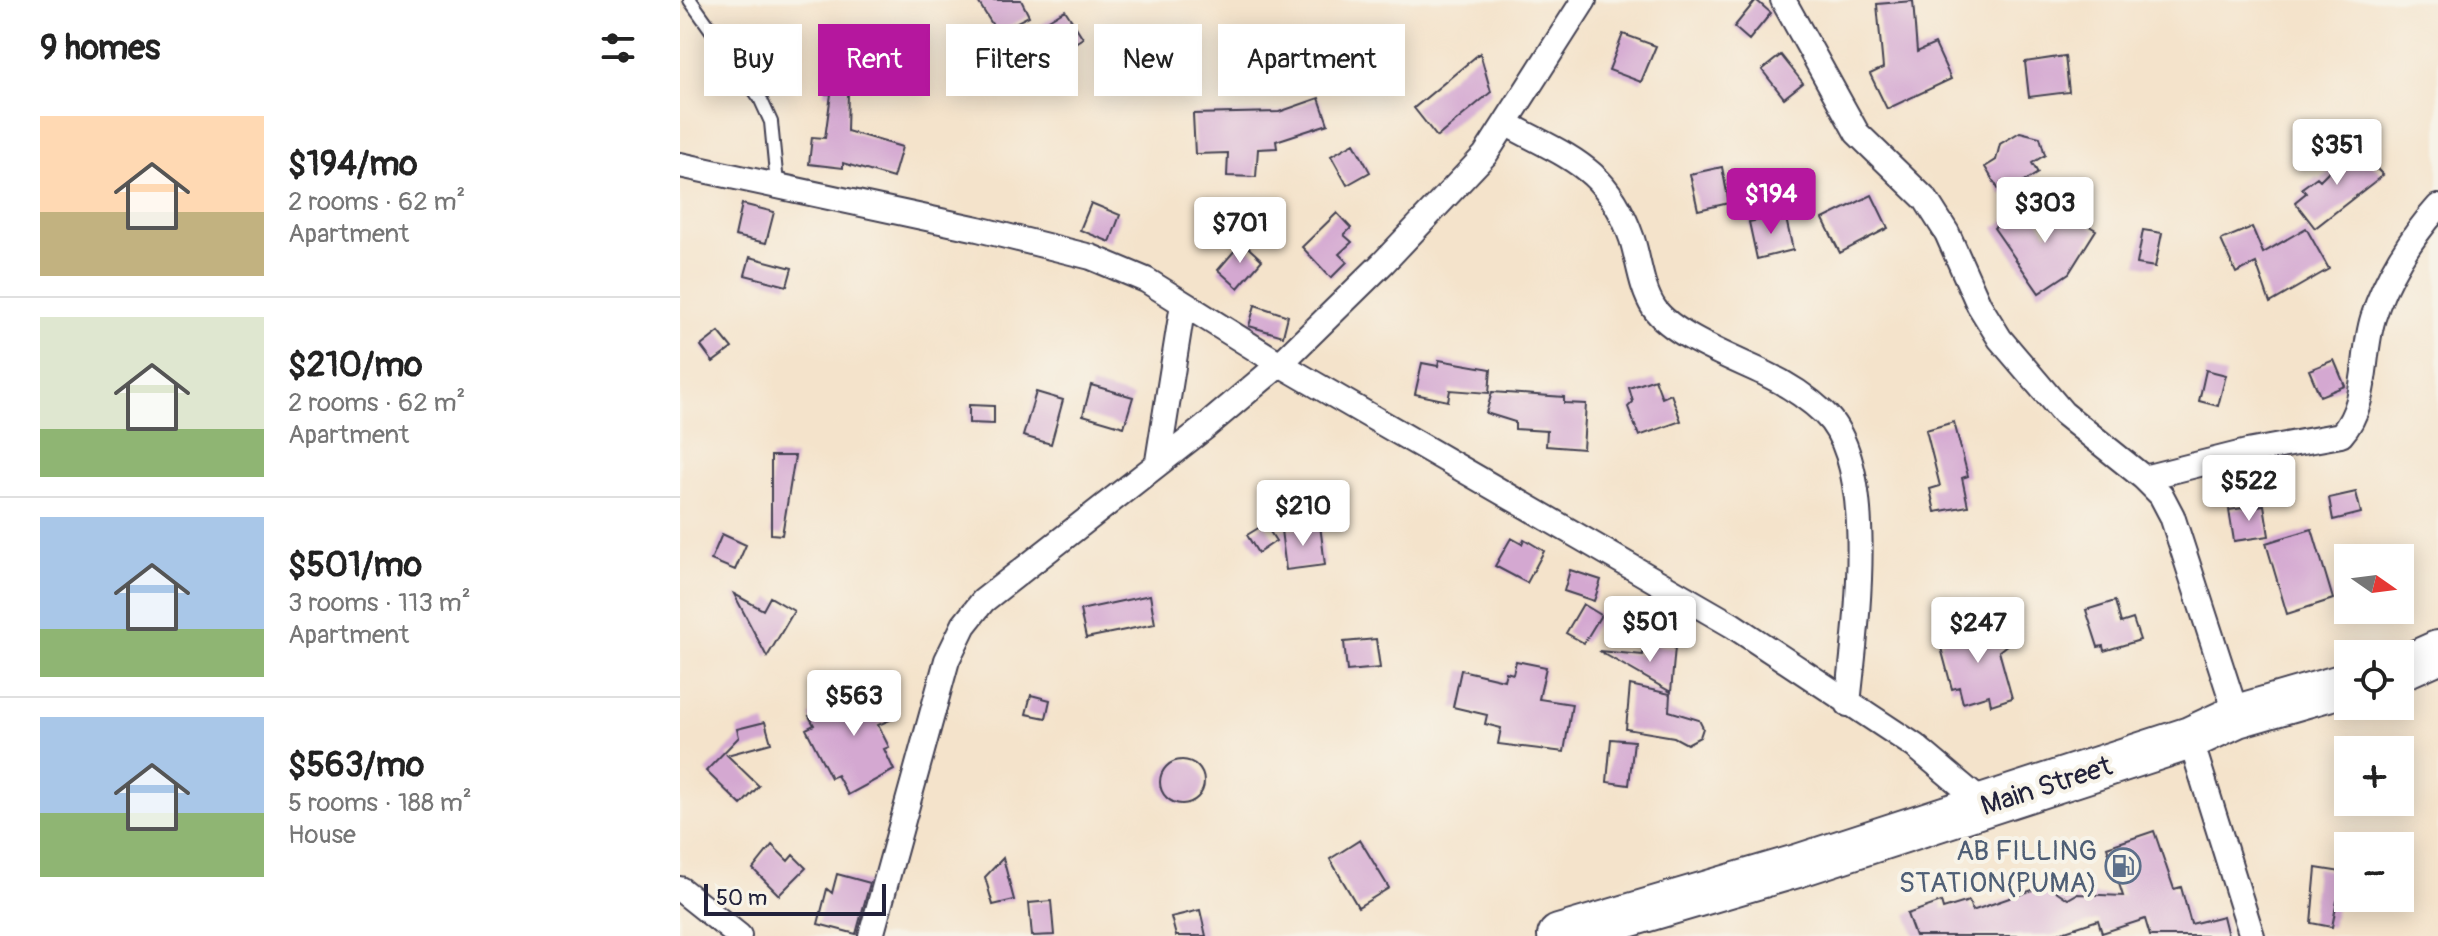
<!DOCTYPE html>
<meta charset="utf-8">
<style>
body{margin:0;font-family:Pangolin,sans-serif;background:#f6f6f6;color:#222;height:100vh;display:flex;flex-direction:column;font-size:30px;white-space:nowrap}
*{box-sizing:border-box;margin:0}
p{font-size:26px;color:#767676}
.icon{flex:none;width:44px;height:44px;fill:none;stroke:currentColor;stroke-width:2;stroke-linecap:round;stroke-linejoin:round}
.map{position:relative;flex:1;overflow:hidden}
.sheet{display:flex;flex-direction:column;background:#fff;width:680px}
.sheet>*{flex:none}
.guide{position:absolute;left:24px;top:24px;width:760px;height:72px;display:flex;gap:16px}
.needle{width:52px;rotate:104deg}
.buttons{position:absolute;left:1654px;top:544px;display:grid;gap:16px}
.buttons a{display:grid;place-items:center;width:80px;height:80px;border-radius:0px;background:#fff;box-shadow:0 4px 20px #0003;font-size:40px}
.scale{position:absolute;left:24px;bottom:20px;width:182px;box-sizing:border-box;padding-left:8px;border:4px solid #22223b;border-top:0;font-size:22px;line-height:28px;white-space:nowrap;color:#22223b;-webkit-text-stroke:6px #f7f3e8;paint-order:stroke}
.price{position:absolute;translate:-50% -68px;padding:0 18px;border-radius:8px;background:#fff;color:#222;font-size:26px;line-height:52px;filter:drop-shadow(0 2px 4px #0008)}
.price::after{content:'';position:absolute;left:50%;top:48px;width:24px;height:18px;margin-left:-12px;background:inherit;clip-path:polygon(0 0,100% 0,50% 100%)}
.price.selected{background:#b5179e;color:#fff}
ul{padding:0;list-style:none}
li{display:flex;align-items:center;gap:24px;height:200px;padding:0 40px}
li+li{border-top:2px solid #e0e0e0}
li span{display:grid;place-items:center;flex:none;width:224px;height:160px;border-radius:0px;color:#555}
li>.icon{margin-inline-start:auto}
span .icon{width:96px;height:96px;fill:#fffc;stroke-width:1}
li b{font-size:34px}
h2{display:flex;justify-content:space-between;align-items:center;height:96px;padding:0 40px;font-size:34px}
.tag{padding:0 28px;border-radius:0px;background:#fff;box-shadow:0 4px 20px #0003;font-size:28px;line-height:72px}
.tag.selected{background:#b5179e;color:#fff}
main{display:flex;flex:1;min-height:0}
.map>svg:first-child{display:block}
</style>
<main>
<section class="sheet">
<h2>9 homes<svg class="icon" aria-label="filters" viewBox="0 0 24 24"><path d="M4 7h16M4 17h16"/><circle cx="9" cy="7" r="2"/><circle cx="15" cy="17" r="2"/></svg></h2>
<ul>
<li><span style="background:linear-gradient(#ffd9b3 60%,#c2b280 0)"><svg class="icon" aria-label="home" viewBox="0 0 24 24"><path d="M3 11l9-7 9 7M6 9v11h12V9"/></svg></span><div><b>$194/mo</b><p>2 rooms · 62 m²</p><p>Apartment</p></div></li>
<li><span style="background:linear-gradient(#dfe7d0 70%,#8fb573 0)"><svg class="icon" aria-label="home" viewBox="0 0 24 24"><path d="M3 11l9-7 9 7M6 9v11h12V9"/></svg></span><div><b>$210/mo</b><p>2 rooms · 62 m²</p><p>Apartment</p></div></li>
<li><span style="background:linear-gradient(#a9c7e8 70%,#8fb573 0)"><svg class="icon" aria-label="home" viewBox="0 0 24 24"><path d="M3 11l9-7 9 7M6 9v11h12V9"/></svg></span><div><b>$501/mo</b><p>3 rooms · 113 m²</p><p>Apartment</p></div></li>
<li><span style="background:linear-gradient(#a9c7e8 60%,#8fb573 0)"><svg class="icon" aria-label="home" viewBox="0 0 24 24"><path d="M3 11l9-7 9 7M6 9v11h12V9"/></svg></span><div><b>$563/mo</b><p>5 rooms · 188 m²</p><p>House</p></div></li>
</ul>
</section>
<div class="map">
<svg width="1758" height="936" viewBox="0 0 1758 936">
<rect width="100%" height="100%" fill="#f7f3e8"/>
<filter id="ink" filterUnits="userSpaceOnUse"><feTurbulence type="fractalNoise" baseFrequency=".0125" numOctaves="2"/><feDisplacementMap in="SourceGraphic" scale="16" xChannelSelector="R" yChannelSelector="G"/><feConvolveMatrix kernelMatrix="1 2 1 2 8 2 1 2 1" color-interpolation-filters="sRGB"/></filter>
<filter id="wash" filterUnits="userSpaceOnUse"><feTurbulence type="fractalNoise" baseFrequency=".006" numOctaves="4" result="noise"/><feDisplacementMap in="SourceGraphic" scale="32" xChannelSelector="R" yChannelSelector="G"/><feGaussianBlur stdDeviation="1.8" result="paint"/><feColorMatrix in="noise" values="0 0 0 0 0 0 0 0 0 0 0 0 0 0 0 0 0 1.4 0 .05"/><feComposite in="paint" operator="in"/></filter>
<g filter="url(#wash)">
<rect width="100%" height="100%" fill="#f4e3cb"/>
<g id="blocks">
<path fill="#d4a8d1" d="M297 0H341L349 16 317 32Z
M1076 0 1091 13 1069 40 1054 27Z
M1233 1 1237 52 1255 44 1271 79 1207 109 1190 74 1203 68 1197 4Z
M385 10 403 38 366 61 349 32Z
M943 34 976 46 961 82 929 70Z
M156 53 169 54 167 131 222 147 213 178 163 163V168L129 164 132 137 145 138 151 94H144L145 57H155Z
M800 53 811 92 757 137 734 108Z
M1101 55 1123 83 1104 98 1082 70Z
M1385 56 1389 92 1349 97 1345 62Z
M639 98 648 124 596 141 597 148 578 149 576 177 547 176 548 153 515 154 513 114 599 112Z
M1340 132 1360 137 1365 155 1352 163 1358 173 1322 195 1305 167 1316 160 1320 144Z
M674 143 690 172 667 185 651 156Z
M1674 146 1703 175 1635 228 1615 202 1626 193 1622 188 1637 177 1640 180Z
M1042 167 1049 203 1018 210 1010 174Z
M1192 195 1208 228 1160 253 1143 219Z
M411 203 440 215 430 242 400 230Z
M62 204 94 212 86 243 55 236Z
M1347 204 1367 234 1383 211 1416 230 1389 273 1359 293 1314 228Z
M657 213 671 228 664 235 672 242 659 254 667 262 651 278 622 247Z
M1105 214 1113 250 1077 259 1069 222Z
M1572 227 1583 253 1626 228 1649 269 1590 303 1576 263 1556 273 1541 240Z
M1463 230 1482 233 1475 267 1457 264Z
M562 242 582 260 558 288 538 270Z
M70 257 112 268 107 286 65 275Z
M575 305 608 316 603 336 569 326Z
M39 332 52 348 33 362 21 346Z
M759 360 811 369 809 393 770 390 768 401 735 394 742 363 758 366Z
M1654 360 1665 386 1640 396 1629 370Z
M1526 370 1546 375 1538 406 1519 401Z
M975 379 982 398 991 394 1001 421 959 436 948 407 953 402 949 388Z
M411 385 453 397 444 427 403 415Z
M356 392 383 400 371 444 343 436Z
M812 392 884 397V403L906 404 903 449 866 446 867 431 835 429V422L806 413Z
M289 405 314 406V424L289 423Z
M1274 422 1288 476 1282 478 1288 506 1255 512 1250 489 1260 486 1246 430Z
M91 456H115L102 535 91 534Z
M1676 492 1681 513 1653 520 1649 498Z
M1584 505 1589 536 1554 541 1549 510Z
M585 524 596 541 578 553 567 535Z
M640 525 645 565 606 570 601 530Z
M1632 529 1653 599 1607 614 1586 543Z
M42 534 66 545 55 570 31 560Z
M831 538 842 544 844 539 864 551 847 583 815 566Z
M890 570 921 580 914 601 884 591Z
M54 594 83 610 90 597 114 611 87 657Z
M470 595 475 624 406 638 400 610Z
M1435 601 1441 623 1453 619 1460 640 1424 651 1423 646 1418 647 1406 610Z
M903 604 921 615 904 643 886 633Z
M1319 622 1333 640 1319 651 1332 698 1311 705 1309 695 1283 703 1279 687 1272 689 1260 644 1274 630 1288 644Z
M696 639 700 668 667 671 664 642Z
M964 644 995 647 991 692 919 651 963 655Z
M836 661 866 667 859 699 892 704 884 752 818 744 821 728 805 724 807 715 773 707 781 670 824 680 826 672 833 674Z
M202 683 212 705 205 709 210 720 198 725 209 747 204 749 214 770 168 795 157 775 151 778 126 729 134 725 129 716Z
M950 685 990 694 989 711 1019 720 1023 728 1020 737 1007 744 994 737 946 729Z
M351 695 370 700 366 718 346 714Z
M85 722 91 743 47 755 79 786 61 805 26 771 59 737 57 729Z
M931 739 954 741 949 785 927 782Z
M480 782a22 22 0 1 1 44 0a22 22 0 1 1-44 0Z
M1474 831 1494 889 1501 887 1511 924 1543 916 1548 936H1470L1465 919 1422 933 1418 920 1370 936H1235L1227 914 1261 902 1263 909 1289 901 1292 911 1367 885 1388 899 1397 894 1443 896 1427 847Z
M680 840 709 888 678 907 650 859Z
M92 845 108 861 113 855 126 868 99 895 73 869Z
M323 858 334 900 313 905 305 877Z
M1636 868 1668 873V903L1657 901 1652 927 1631 923Z
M157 874 190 883 176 934 138 924 147 889 152 893Z
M371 901 374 935 352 936 349 903Z
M520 910 526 936H496L491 917Z"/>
</g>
</g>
<g filter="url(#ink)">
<use href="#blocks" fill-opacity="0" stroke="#423f51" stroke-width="2"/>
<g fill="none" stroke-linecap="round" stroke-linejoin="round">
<defs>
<path id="service" d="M10 0 80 98 91 122 97 184"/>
<path id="minor" d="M1103 0 1177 133 1246 200 1267 233 1299 305 1320 339 1383 413 1464 478 1481 495 1492 516 1557 716
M827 124C889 158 927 167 952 239 959 261 961 288 974 308 992 335 1055 359 1084 373 1105 383 1127 397 1144 413 1200 466 1175 633 1168 704
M0 165 298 229 411 257 466 280 600 364 1052 625 1235 746 1305 805
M478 461 503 304
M1464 478 1567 452 1661 435C1689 404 1681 357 1693 318 1705 279 1731 237 1758 207
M1510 738 1572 936
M0 889 59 936
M191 936 267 660 284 625 303 601 524 428 600 364 703 263 805 155 904 0"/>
<path id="trunk" d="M1720 669 1758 652
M879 936 1117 866 1510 738 1557 716 1668 684"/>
</defs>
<use href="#service" stroke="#423f51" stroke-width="16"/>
<use href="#minor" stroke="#423f51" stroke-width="28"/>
<use href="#trunk" stroke="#423f51" stroke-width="46"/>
<use href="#service" stroke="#fff" stroke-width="12"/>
<use href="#minor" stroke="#fff" stroke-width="24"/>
<use href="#trunk" stroke="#fff" stroke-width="42"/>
</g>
</g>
<defs>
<symbol id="fuel-ring" viewBox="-11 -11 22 22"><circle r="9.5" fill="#f7f3e8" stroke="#5c6f8a" stroke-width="1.5"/><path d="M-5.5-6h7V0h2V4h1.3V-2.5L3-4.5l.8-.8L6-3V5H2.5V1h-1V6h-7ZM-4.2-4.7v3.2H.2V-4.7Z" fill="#5c6f8a"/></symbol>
</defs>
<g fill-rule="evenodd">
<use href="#fuel-ring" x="1423" y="846" width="40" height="40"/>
</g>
<g text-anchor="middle" stroke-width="8" stroke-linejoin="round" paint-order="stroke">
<g font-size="28" fill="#22223b" stroke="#f7f3e8">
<text transform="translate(1366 785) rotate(-18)" y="10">Main Street</text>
</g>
<g font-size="28" fill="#4e5e75" stroke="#f7f3e8" text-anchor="end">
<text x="1417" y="860">AB FILLING<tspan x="1417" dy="32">STATION(PUMA)</tspan></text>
</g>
</g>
</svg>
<div class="buttons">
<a><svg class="needle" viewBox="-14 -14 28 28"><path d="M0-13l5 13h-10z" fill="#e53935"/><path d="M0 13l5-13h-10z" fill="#767676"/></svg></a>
<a><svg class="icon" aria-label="locate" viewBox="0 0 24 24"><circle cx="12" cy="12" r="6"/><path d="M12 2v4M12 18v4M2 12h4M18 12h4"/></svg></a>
<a>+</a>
<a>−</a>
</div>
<div class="scale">50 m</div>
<b class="price" style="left:1657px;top:187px">$351</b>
<b class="price selected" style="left:1091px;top:236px">$194</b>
<b class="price" style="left:1365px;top:245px">$303</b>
<b class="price" style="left:560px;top:265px">$701</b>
<b class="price" style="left:1569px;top:523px">$522</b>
<b class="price" style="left:623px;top:548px">$210</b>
<b class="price" style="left:970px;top:664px">$501</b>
<b class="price" style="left:1298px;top:665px">$247</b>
<b class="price" style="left:174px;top:738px">$563</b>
<div class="guide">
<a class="tag">Buy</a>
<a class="tag selected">Rent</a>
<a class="tag">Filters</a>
<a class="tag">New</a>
<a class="tag">Apartment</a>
</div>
</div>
</main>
